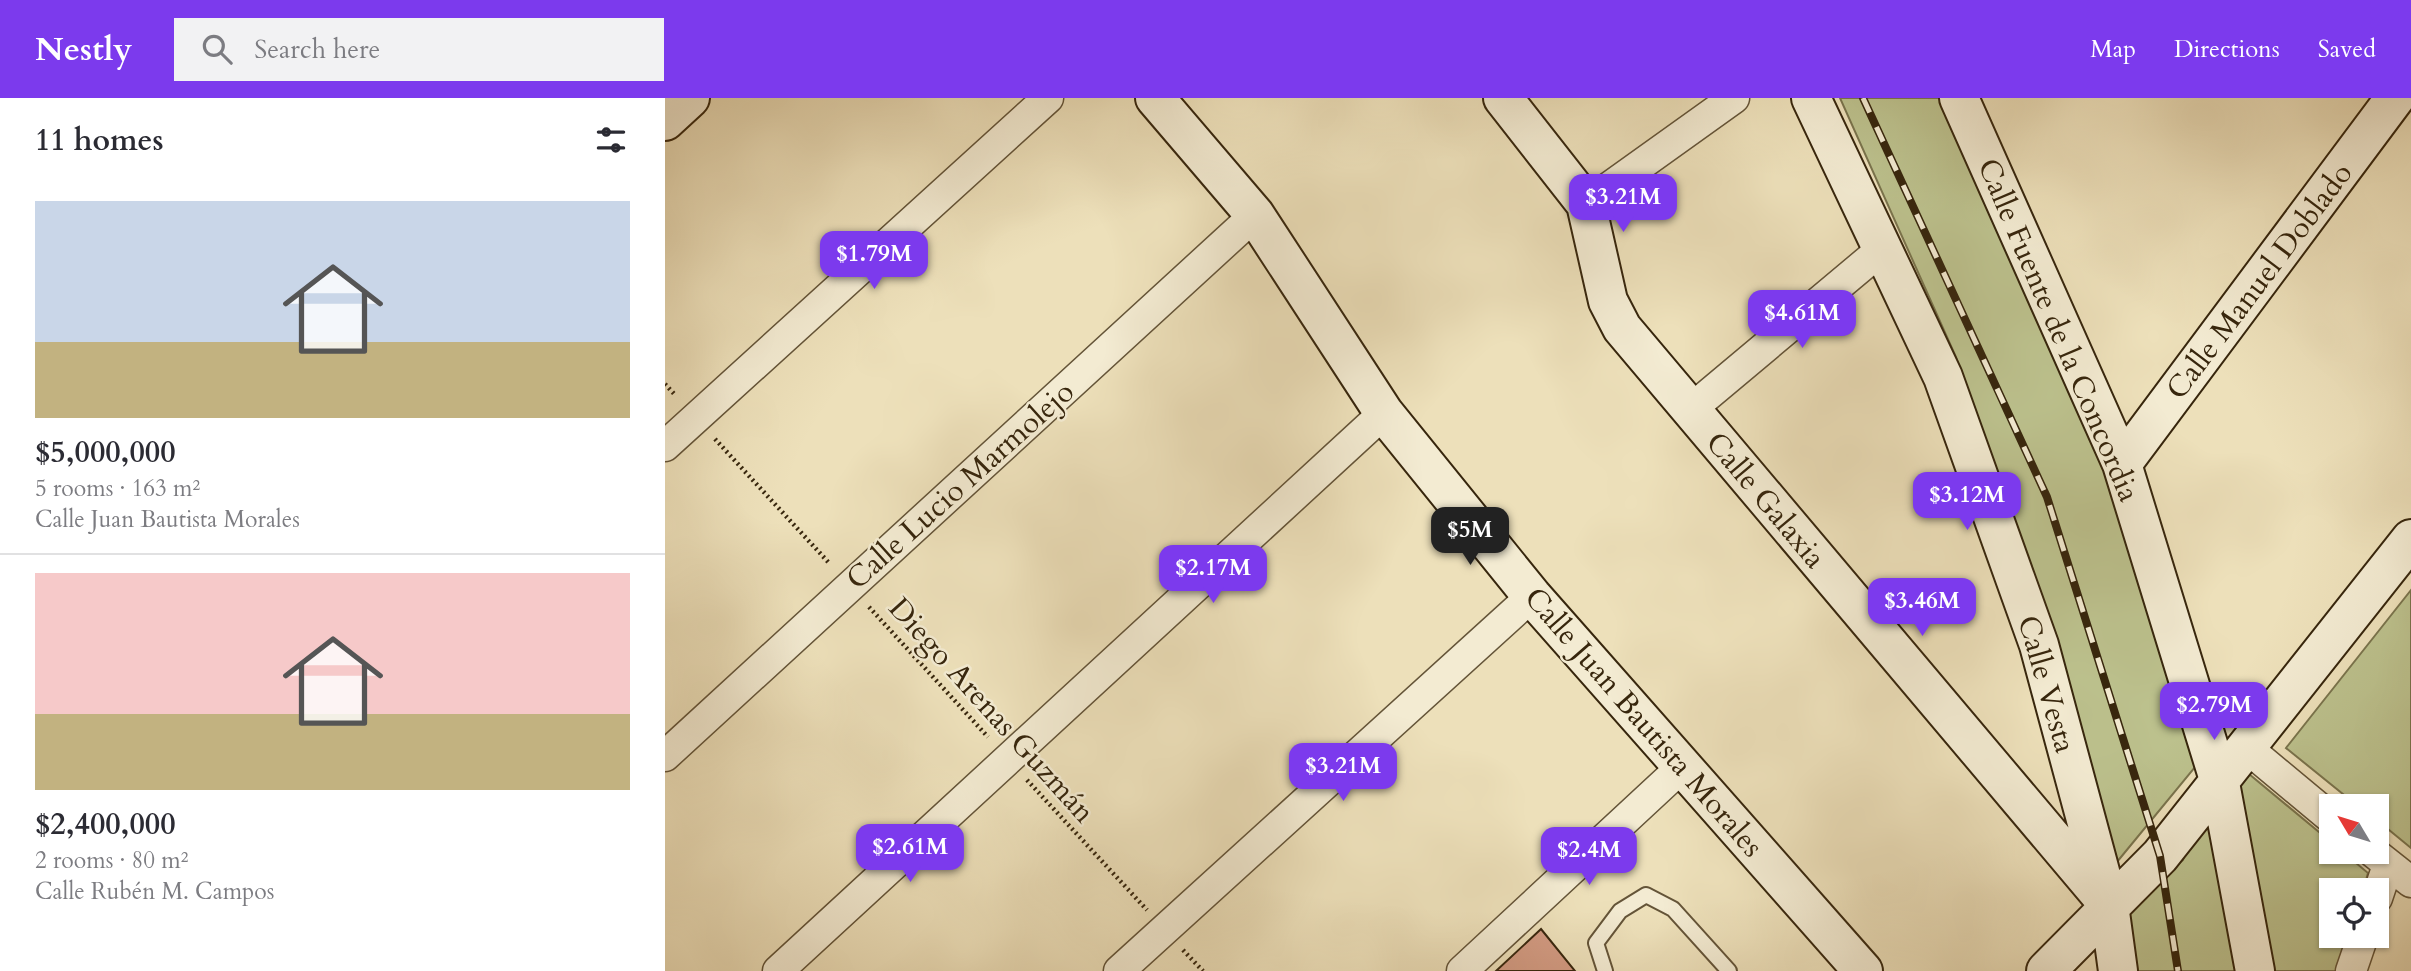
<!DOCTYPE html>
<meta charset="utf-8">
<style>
body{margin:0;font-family:Cardo,serif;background:#f2f2f3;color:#2b2b33;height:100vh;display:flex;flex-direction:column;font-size:26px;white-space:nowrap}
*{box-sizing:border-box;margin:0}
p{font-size:23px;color:#7c7c81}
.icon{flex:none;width:38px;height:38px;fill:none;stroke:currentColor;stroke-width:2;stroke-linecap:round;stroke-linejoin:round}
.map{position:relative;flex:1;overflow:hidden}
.side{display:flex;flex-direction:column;background:#fff;width:665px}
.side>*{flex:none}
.needle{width:46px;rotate:308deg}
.buttons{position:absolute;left:1654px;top:696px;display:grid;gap:14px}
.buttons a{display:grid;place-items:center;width:70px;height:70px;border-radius:0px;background:#fff;box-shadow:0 2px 5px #0004;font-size:35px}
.price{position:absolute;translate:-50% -60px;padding:0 16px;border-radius:14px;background:#7c3aed;color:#fff;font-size:23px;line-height:46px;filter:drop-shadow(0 2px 4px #0008)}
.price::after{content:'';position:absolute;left:50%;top:42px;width:21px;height:16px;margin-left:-10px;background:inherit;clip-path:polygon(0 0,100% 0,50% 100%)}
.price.on{background:#222;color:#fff}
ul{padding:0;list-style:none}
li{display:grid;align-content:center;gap:14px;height:371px;padding:0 35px}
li+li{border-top:2px solid #e1e1e2}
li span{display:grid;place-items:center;height:217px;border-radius:0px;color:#555}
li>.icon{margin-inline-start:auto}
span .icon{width:126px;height:126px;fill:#fffc;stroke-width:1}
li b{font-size:30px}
h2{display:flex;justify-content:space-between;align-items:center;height:84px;padding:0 35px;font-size:30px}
header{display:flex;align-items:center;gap:42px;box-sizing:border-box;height:98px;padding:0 35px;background:#7c3aed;color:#fff}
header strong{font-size:33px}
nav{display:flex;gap:38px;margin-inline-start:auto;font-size:24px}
.search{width:490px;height:63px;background:#f2f2f3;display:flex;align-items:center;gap:18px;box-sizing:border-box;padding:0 24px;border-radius:0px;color:#7c7c81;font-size:26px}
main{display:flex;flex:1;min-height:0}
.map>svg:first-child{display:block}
</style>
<header>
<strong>Nestly</strong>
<div class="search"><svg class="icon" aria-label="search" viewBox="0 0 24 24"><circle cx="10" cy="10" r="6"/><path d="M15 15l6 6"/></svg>Search here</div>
<nav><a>Map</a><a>Directions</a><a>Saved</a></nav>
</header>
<main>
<section class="side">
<h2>11 homes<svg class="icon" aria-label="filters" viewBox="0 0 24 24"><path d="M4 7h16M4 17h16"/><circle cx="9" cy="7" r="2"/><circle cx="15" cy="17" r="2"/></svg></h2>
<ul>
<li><span style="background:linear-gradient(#c9d6e8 65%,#c2b280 0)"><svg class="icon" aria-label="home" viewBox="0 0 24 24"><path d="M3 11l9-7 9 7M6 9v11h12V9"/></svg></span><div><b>$5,000,000</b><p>5 rooms · 163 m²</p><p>Calle Juan Bautista Morales</p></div></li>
<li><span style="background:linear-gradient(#f6c9c9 65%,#c2b280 0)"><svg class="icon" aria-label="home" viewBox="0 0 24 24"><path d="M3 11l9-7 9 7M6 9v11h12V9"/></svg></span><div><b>$2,400,000</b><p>2 rooms · 80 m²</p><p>Calle Rubén M. Campos</p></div></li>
</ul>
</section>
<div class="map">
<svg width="1746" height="873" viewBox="0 0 1746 873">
<rect width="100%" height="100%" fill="#ede0ba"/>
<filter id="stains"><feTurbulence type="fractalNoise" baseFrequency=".00286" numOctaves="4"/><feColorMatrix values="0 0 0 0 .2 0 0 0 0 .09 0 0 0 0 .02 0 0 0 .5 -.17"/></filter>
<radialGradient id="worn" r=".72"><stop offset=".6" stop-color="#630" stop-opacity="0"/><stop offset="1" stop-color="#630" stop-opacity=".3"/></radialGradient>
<path fill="#bcc18d" stroke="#7a744d" stroke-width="2" d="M1175 0H1276L1448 384 1535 663 1447 770 1391 562 1291 259Z
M1746 492V750L1712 722V709H1694L1621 650Z
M1578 671 1666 744V754H1678L1703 775 1698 793H1666V838H1683L1672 873H1605L1566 691Z
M1542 728 1555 736 1583 873H1462L1456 828 1487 788 1518 762 1523 743Z"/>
<path fill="#d39b83" stroke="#37260d" stroke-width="2" d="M876 831 910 873H831Z"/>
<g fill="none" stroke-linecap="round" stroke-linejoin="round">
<defs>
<path id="lane" d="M940 873 931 845 955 813 981 797 1008 811 1064 873"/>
<path id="street" d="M921 106 1069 0
M1025 312 1216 152
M0 348 383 0
M1582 650 1666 720
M0 658 590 117
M1708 754 1746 784
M1712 800 1723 767
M113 873 719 315
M454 873 867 498
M797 873 1018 668
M1686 873 1698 838"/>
<path id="secondary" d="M490 0 590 117 719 315 867 498 1198 873
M838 0 921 106 943 203 957 230 1444 807
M1146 0 1278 279 1374 547 1444 807 1453 873
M1294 0 1457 366 1555 685 1590 873
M0 23 25 0
M1457 366 1730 0
M1381 873 1495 758 1746 441"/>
</defs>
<use href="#lane" stroke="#645438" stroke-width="18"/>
<use href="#street" stroke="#645438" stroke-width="33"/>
<use href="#secondary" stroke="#37260d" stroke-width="42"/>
<path stroke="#37260d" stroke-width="4.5" stroke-dasharray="2 3.5" stroke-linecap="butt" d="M0 286 11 298
M50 341 165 466
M204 509 323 639
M362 682 482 812
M518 852 538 873"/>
<use href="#lane" stroke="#f3ebd2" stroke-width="14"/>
<use href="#street" stroke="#f3ebd2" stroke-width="30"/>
<use href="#secondary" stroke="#f3ebd2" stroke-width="38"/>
<defs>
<path id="rail" d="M1198 0 1382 399 1495 758 1513 873"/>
</defs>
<use href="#rail" stroke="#37260d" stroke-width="8"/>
<use href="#rail" stroke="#f3ebd2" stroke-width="5" stroke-dasharray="16" stroke-linecap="butt"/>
</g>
<g text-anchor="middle" stroke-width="5" stroke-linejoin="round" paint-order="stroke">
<g font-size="30" fill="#37260d" stroke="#f3ebd2">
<text transform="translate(1594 183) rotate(-53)" y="10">Calle Manuel Doblado</text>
<text transform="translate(1394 232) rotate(67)" y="10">Calle Fuente de la Concordia</text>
<text transform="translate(295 387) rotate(-42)" y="10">Calle Lucio Marmolejo</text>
<text transform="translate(1101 402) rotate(50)" y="10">Calle Galaxia</text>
<text transform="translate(1382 586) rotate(74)" y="10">Calle Vesta</text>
<text transform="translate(327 612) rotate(48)" y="10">Diego Arenas Guzmán</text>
<text transform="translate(979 624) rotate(49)" y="10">Calle Juan Bautista Morales</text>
</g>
</g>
<rect width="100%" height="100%" filter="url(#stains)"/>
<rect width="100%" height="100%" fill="url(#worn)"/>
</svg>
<div class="buttons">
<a><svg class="needle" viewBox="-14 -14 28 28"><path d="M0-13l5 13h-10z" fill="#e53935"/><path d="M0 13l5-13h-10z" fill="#7c7c81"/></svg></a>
<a><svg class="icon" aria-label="locate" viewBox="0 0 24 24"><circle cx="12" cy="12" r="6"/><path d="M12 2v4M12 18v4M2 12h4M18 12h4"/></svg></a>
</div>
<b class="price" style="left:958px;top:136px">$3.21M</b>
<b class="price" style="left:209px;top:193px">$1.79M</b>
<b class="price" style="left:1137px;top:252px">$4.61M</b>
<b class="price" style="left:1302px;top:434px">$3.12M</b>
<b class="price on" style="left:805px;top:469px">$5M</b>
<b class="price" style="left:548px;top:507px">$2.17M</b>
<b class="price" style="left:1257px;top:540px">$3.46M</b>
<b class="price" style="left:1549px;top:644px">$2.79M</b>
<b class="price" style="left:678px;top:705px">$3.21M</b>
<b class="price" style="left:245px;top:786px">$2.61M</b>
<b class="price" style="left:924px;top:789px">$2.4M</b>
</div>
</main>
